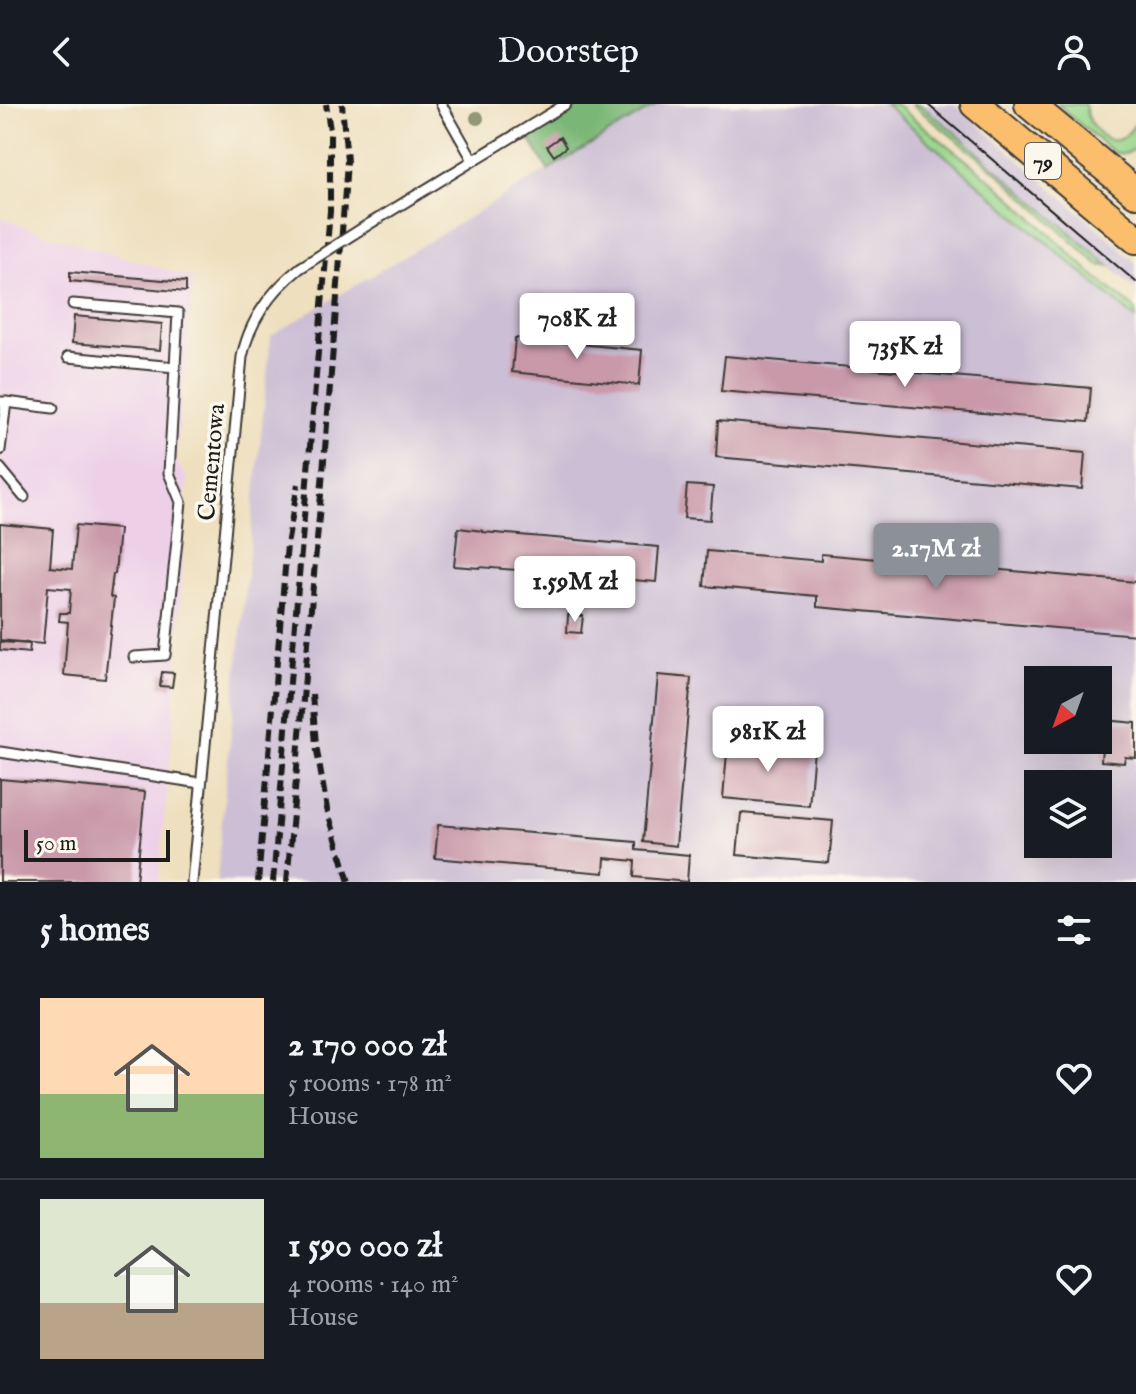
<!DOCTYPE html>
<meta charset="utf-8">
<style>
body{margin:0;font-family:"IM FELL English",serif;background:#242831;color:#f1f3f6;height:100vh;display:flex;flex-direction:column;font-size:30px;white-space:nowrap}
*{box-sizing:border-box;margin:0}
p{font-size:26px;color:#9ea1a6}
.icon{flex:none;width:44px;height:44px;fill:none;stroke:currentColor;stroke-width:2;stroke-linecap:round;stroke-linejoin:round}
.map{position:relative;height:778px;overflow:hidden}
.side{display:flex;flex-direction:column;background:#171b24;flex:1}
.side>*{flex:none}
.needle{width:52px;rotate:221deg}
.tools{position:absolute;left:1024px;top:562px;display:grid;gap:16px}
.tools a{display:grid;place-items:center;width:88px;height:88px;border-radius:0px;background:#171b24;box-shadow:0 8px 32px #0002;font-size:40px}
.scale{position:absolute;left:24px;bottom:20px;width:146px;box-sizing:border-box;padding-left:8px;border:4px solid #1c1c1c;border-top:0;font-size:22px;line-height:28px;white-space:nowrap;color:#1c1c1c;-webkit-text-stroke:6px #fbf7ec;paint-order:stroke}
.price{position:absolute;translate:-50% -68px;padding:0 18px;border-radius:8px;background:#fff;color:#222;font-size:26px;line-height:52px;filter:drop-shadow(0 2px 4px #0008)}
.price::after{content:'';position:absolute;left:50%;top:48px;width:24px;height:18px;margin-left:-12px;background:inherit;clip-path:polygon(0 0,100% 0,50% 100%)}
.price.current{background:#8c9099;color:#fff}
ul{padding:0;list-style:none}
li{display:flex;align-items:center;gap:24px;height:200px;padding:0 40px}
li+li{border-top:2px solid #363941}
li span{display:grid;place-items:center;flex:none;width:224px;height:160px;border-radius:0px;color:#555}
li>.icon{margin-inline-start:auto}
span .icon{width:96px;height:96px;fill:#fffc;stroke-width:1}
li b{font-size:34px}
h2{display:flex;justify-content:space-between;align-items:center;height:96px;padding:0 40px;font-size:34px}
header{display:flex;justify-content:space-between;align-items:center;height:104px;padding:0 40px;background:#171b24;font-size:36px;font-weight:600}
.map>svg:first-child{display:block}
</style>
<header><svg class="icon" aria-label="back" viewBox="0 0 24 24"><path d="M15 5l-7 7 7 7"/></svg>Doorstep<svg class="icon" aria-label="person" viewBox="0 0 24 24"><circle cx="12" cy="8" r="4"/><path d="M4 21q1-7 8-7t8 7"/></svg></header>
<div class="map">
<svg width="1136" height="778" viewBox="0 0 1136 778">
<rect width="100%" height="100%" fill="#fbf7ec"/>
<filter id="ink" filterUnits="userSpaceOnUse"><feTurbulence type="fractalNoise" baseFrequency=".0125" numOctaves="2"/><feDisplacementMap in="SourceGraphic" scale="16" xChannelSelector="R" yChannelSelector="G"/><feConvolveMatrix kernelMatrix="1 2 1 2 8 2 1 2 1" color-interpolation-filters="sRGB"/></filter>
<filter id="wash" filterUnits="userSpaceOnUse"><feTurbulence type="fractalNoise" baseFrequency=".006" numOctaves="4" result="noise"/><feDisplacementMap in="SourceGraphic" scale="32" xChannelSelector="R" yChannelSelector="G"/><feGaussianBlur stdDeviation="1.8" result="paint"/><feColorMatrix in="noise" values="0 0 0 0 0 0 0 0 0 0 0 0 0 0 0 0 0 1.4 0 .05"/><feComposite in="paint" operator="in"/></filter>
<g filter="url(#wash)">
<rect width="100%" height="100%" fill="#eedfbe"/>
<path fill="#edd0e8" d="M0 112 26 124 193 174 176 357 187 374 173 626 158 778H0Z"/>
<path fill="#ccbed4" fill-rule="evenodd" d="M658 0H885L1136 215V778H217L222 716 271 232ZM1038 576H1098V636H1038ZM1038 680H1098V740H1038Z
M919 0H954L966 10 1121 144V146L1136 159V185Z"/>
<path fill="#98d68a" stroke="#5a7953" stroke-width="2" d="M885 0H895L999 82 1090 168 1136 206V215Z
M912 0H919L953 27 1109 162H1102L1095 158 998 69Z
M1058 0H1085C1085 1 1087 12 1088 13 1092 23 1105 39 1117 36 1126 34 1131 25 1136 19V42C1129 50 1123 51 1113 48L1070 12Z"/>
<path fill="#7ab776" stroke="#4b6a49" stroke-width="2" d="M580 0H658L548 66 528 33Z"/>
<g id="blocks">
<path fill="#c999aa" d="M560 33 566 43 554 52 547 42Z
M70 168 186 178V188L70 177Z
M74 212 162 220 160 246 72 239Z
M515 234 642 246 639 281 512 268Z
M725 252 1091 284 1088 318 721 287Z
M718 317 1085 349 1082 385 716 353Z
M687 381 713 383 710 416 684 414Z
M0 420 53 425 50 463 72 465 76 421 119 425 115 470H113L110 493 114 494 105 575 64 571 68 518 59 517 60 509H69L71 485 48 483 43 540 0 536Z
M458 424 483 427V428L659 443 656 478 480 463V464L454 462Z
M707 447 821 457V450L1136 478V531L817 503V492L704 482Z
M568 511 583 512 581 529 567 528Z
M0 538 30 540 29 549 0 546Z
M162 568 174 569 172 583 160 582Z
M658 571 691 574 676 742 643 738Z
M1104 616 1136 619V654L1125 653 1124 659 1101 657Z
M728 638 814 646 809 702 723 694Z
M0 675 145 688 136 778H0Z
M741 709 833 717 829 759 737 751Z
M438 721 636 738V746L689 751 687 778 634 773 635 757 605 754 604 769 435 754Z"/>
</g>
</g>
<g filter="url(#ink)">
<use href="#blocks" fill-opacity="0" stroke="#3c3934" stroke-width="2"/>
<g fill="none" stroke-linecap="round" stroke-linejoin="round">
<defs>
<path id="lane" d="M441 0 473 56
M366 122 566 0
M73 200 178 209 169 369 181 398 165 551 134 553
M68 253 175 263
M0 298H6L0 346
M6 298 53 304
M0 364 24 393
M0 648 200 679
M192 778 242 253C250 215 271 187 300 164"/>
<path id="primary" d="M975 0 1136 135
M1029 0 1136 89"/>
</defs>
<use href="#lane" stroke="#3c3934" stroke-width="13"/>
<use href="#primary" stroke="#3c3934" stroke-width="32"/>
<use href="#lane" stroke="#fff" stroke-width="9"/>
<use href="#primary" stroke="#fabe6d" stroke-width="28"/>
<path stroke="#1c1c1c" stroke-width="2" d="M927 0 1136 178"/>
<path stroke="#1c1c1c" stroke-width="6" stroke-dasharray="12 6" stroke-linecap="butt" d="M312 590 316 641 327 705 349 778
M258 778 287 441 298 380
M273 778 330 107V26L326 0
M287 778 326 333 341 142 347 57 342 0"/>
<defs>
<path id="lane-bridge" d="M300 164 366 122"/>
</defs>
<use href="#lane-bridge" stroke="#3c3934" stroke-width="13" stroke-linecap="butt"/>
<use href="#lane-bridge" stroke="#fff" stroke-width="9"/>
</g>
<circle fill="#92987a" cx="477" cy="14" r="7"/>
</g>
<g text-anchor="middle" stroke-width="7" stroke-linejoin="round" paint-order="stroke">
<rect fill="#fbf7ec" stroke="#5f5e5a" stroke-width="2" x="1025" y="39" width="36" height="36" rx="6"/>
<g font-size="22" font-weight="bold" fill="#1c1c1c">
<text x="1043" y="65">79</text>
</g>
<g font-size="24" fill="#1c1c1c" stroke="#fbf7ec">
<text transform="translate(211 358) rotate(-85)" y="8">Cementowa</text>
</g>
</g>
</svg>
<div class="tools">
<a><svg class="needle" viewBox="-14 -14 28 28"><path d="M0-13l5 13h-10z" fill="#e53935"/><path d="M0 13l5-13h-10z" fill="#9ea1a6"/></svg></a>
<a><svg class="icon" aria-label="layers" viewBox="0 0 24 24"><path d="M12 4l9 5-9 5-9-5zM3 14l9 5 9-5"/></svg></a>
</div>
<div class="scale">50 m</div>
<b class="price" style="left:577px;top:257px">708K zł</b>
<b class="price" style="left:905px;top:285px">735K zł</b>
<b class="price current" style="left:936px;top:487px">2.17M zł</b>
<b class="price" style="left:575px;top:520px">1.59M zł</b>
<b class="price" style="left:768px;top:670px">981K zł</b>
</div>
<section class="side">
<h2>5 homes<svg class="icon" aria-label="filters" viewBox="0 0 24 24"><path d="M4 7h16M4 17h16"/><circle cx="9" cy="7" r="2"/><circle cx="15" cy="17" r="2"/></svg></h2>
<ul>
<li><span style="background:linear-gradient(#ffd9b3 60%,#8fb573 0)"><svg class="icon" aria-label="home" viewBox="0 0 24 24"><path d="M3 11l9-7 9 7M6 9v11h12V9"/></svg></span><div><b>2 170 000 zł</b><p>5 rooms · 178 m²</p><p>House</p></div><svg class="icon" aria-label="heart" viewBox="0 0 24 24"><path d="M12 20l-8-8c-3-5 5-10 8-4 3-6 11-1 8 4z"/></svg></li>
<li><span style="background:linear-gradient(#dfe7d0 65%,#b9a48a 0)"><svg class="icon" aria-label="home" viewBox="0 0 24 24"><path d="M3 11l9-7 9 7M6 9v11h12V9"/></svg></span><div><b>1 590 000 zł</b><p>4 rooms · 140 m²</p><p>House</p></div><svg class="icon" aria-label="heart" viewBox="0 0 24 24"><path d="M12 20l-8-8c-3-5 5-10 8-4 3-6 11-1 8 4z"/></svg></li>
</ul>
</section>
